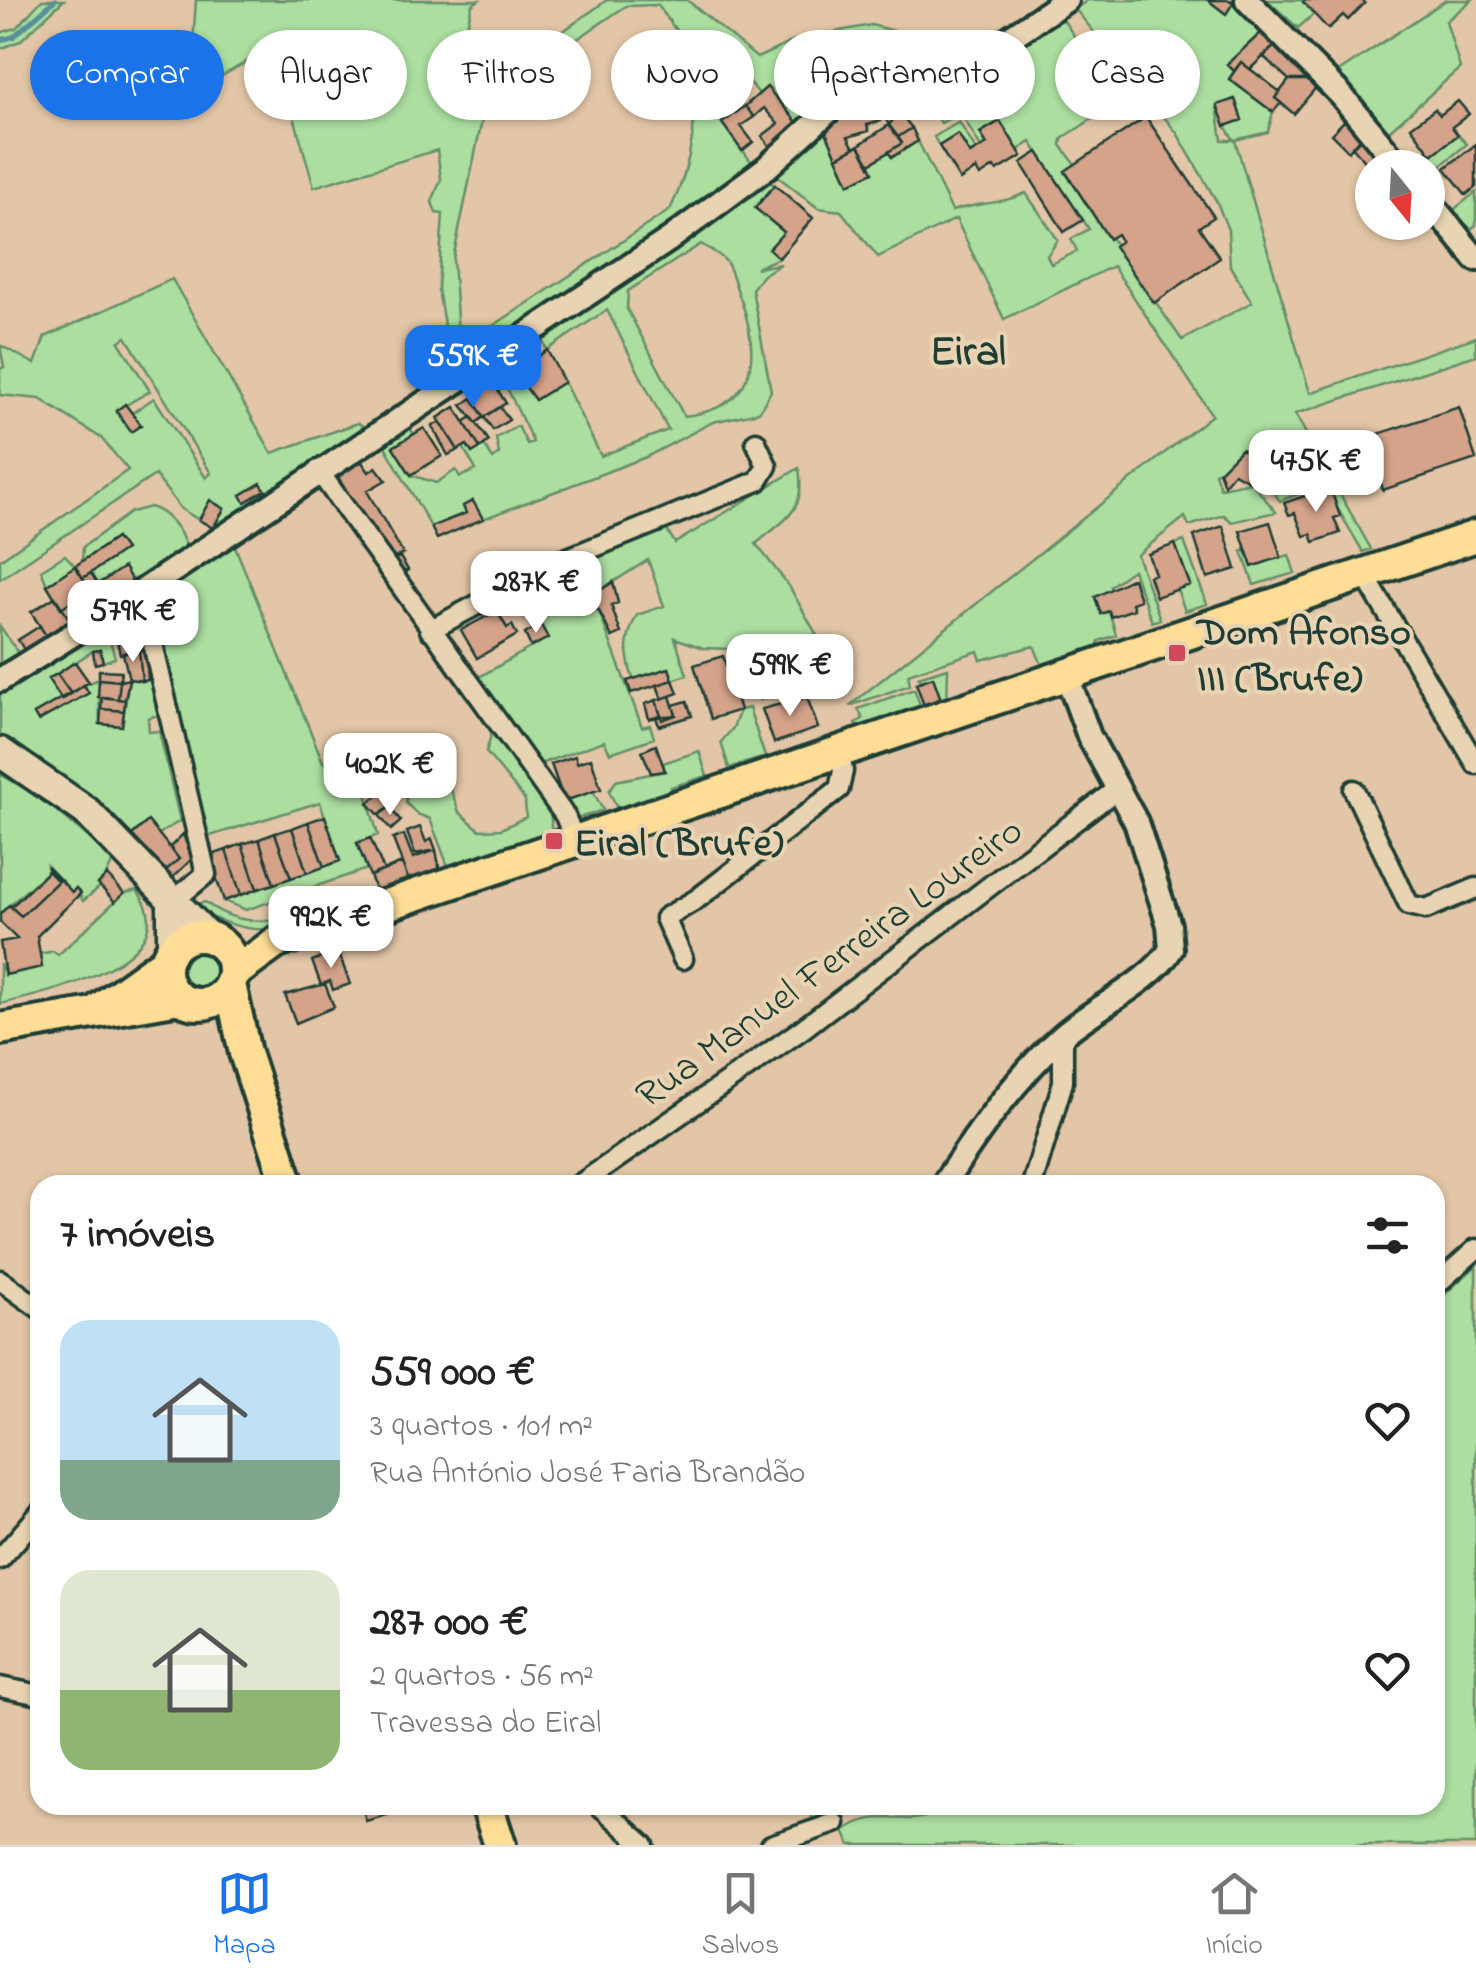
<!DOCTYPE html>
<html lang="pt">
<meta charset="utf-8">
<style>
body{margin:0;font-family:"Indie Flower",sans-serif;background:#f6f6f6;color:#222;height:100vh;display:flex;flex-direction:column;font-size:38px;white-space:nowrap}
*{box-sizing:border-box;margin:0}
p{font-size:32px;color:#767676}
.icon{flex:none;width:55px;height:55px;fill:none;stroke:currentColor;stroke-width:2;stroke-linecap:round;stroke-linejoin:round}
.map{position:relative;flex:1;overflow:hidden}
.details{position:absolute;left:30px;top:1175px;width:1415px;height:640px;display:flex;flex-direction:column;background:#fff;border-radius:30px;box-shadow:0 2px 8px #0004}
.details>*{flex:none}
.hud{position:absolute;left:30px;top:30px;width:1418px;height:90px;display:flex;gap:20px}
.needle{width:65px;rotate:162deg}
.fabs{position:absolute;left:1355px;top:150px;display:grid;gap:20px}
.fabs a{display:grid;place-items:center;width:90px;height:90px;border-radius:50%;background:#fff;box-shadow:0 2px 8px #0004;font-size:50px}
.price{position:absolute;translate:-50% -85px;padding:0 22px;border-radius:20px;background:#fff;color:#222;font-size:32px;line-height:65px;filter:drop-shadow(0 2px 5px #0008)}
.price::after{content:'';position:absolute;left:50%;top:60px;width:30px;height:22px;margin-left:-15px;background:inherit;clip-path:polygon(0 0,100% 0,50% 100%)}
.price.current{background:#1a73e8;color:#fff}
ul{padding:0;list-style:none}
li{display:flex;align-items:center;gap:30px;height:250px;padding:0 30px}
li span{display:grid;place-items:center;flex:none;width:280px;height:200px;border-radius:30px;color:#555}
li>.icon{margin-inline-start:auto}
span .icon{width:120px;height:120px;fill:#fffc;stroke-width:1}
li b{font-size:42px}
h2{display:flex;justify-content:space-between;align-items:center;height:120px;padding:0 30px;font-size:42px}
.tag{padding:0 35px;border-radius:45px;background:#fff;box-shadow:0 2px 8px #0004;font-size:35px;line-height:90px}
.tag.current{background:#1a73e8;color:#fff}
.menu{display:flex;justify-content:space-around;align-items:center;height:140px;border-top:2px solid #e0e0e0;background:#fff;font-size:28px;color:#767676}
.menu a{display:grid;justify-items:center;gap:5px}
.menu .current{color:#1a73e8}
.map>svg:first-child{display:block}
</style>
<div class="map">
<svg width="1476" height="1845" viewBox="0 0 1476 1845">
<rect width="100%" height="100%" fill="#e3c6a7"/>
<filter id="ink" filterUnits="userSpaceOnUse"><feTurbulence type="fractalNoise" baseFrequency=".01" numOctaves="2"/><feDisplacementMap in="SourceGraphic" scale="20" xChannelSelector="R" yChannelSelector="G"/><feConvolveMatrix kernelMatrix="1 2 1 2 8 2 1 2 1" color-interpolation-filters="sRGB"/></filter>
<g filter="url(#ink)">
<path fill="#abde9f" stroke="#658e6a" stroke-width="2.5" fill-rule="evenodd" d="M42 0H64L20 41 0 49V33L16 28Z
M196 0H479L472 5 454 81 465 101 607 0H687L757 58 798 39 871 25 911 35 934 70 917 78 908 49 894 41 828 48 799 70 796 84 815 115 801 127 767 87 759 94 745 76 722 91 735 113 722 123 756 168 452 373 438 289 443 214 436 213 432 202 441 179 437 150 314 187 274 46 222 76 204 74 193 43ZM658 5C668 21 686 40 690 58 701 107 692 166 670 210L459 348 453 259 486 101 626 6Z
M1088 0H1208L1226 14 1233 3 1262 32 1227 64 1234 71 1229 79 1273 112 1268 132 1235 140 1310 393 1476 337V355L1295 414 1371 549 1363 552 1323 484 1280 501 1260 474 1265 469 1256 460 1270 448 1264 442 1252 454 1215 473 1220 488 1251 482 1276 512 1232 522 1224 515 1189 526 1185 517 1137 555 1160 619 1152 622 1133 570 1110 586 1111 592 1095 597 1101 614 1109 611 1116 635 1099 641 1095 652 1044 670 1034 646 981 660 978 651 908 674 910 685 849 706 1212 415 1113 266 1004 319 956 219 878 257 841 211 818 208 772 172 824 127 849 183 873 172 870 164 888 152 893 157 918 141 952 211C978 202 1000 205 1026 193L1058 240 1047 256 1051 264 1077 251 1071 239 1089 229 1031 142 1018 150 1000 121 980 133 987 144 981 148 961 113 941 123 929 104 1062 18 1111 91C1110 114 1080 125 1062 139L1061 145 1075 164 1065 172 1182 340 1252 302 1230 266 1228 230 1217 202 1177 133 1075 9ZM1234 99 1242 120 1225 126 1234 140H1222L1217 106Z
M1267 0H1306L1314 14 1298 28Z
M1446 0H1472L1446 21 1460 68 1388 132 1337 73Z
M959 122 976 150 970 154 958 135 939 146 934 137Z
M1458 135 1467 144 1428 176V168L1416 166Z
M763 179 775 185 755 207 784 232 770 249 779 258 756 268 781 264 763 275 752 289 771 391 759 412 713 422 646 457 483 519 472 501 463 506 466 513 431 527 381 439 406 423 414 434 394 448 411 475 436 483 456 470 460 477 476 470 463 447 467 445 472 452 484 445 493 459 499 454 496 438 518 426 527 444 533 442 495 363 506 356 535 399 564 382 601 456 668 430 607 310 547 350 539 334ZM701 244C709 249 722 255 727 263 733 273 736 289 741 300 762 360 755 408 684 416L627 309 628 291Z
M1476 192V225L1471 229 1452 211Z
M172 279 272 453 358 423 367 429 213 528 224 508 210 501 199 520 181 509 155 475 0 579V560L128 470 101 438 40 399 0 395V369L4 367 0 345 35 364 45 337ZM126 337 211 473 206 478 154 398 132 413 140 425 116 411 150 391 119 342Z
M799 468C806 512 787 517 756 544L789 586 823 646 800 677 760 700 730 649 703 648 675 638 687 675 673 680 669 668 633 679C625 653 624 640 637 615L664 606 648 560 585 600 591 612 598 609 642 727 650 725 654 738 610 753 604 741 537 765 476 679 547 638 532 614 563 584 556 570 664 525 675 543Z
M150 507C167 512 182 530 186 548L133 583 124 568 98 584 91 573 124 550 116 538 82 561 83 547 131 512Z
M232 539 323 762 363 783 430 761 444 771 459 812 480 830 501 829 526 817 525 800 486 752 492 732 551 814V835L449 869 430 819 417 814 406 803 407 792 394 783 366 793 378 835 357 843 367 869 246 910 224 901 340 861 320 802 207 837 152 591Z
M1184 541 1207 604 1185 611 1177 589 1190 584 1175 544Z
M1246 550 1252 566 1289 555 1295 573 1254 585 1242 551Z
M65 555 75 566 47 585 41 570Z
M105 622 115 658 103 662 100 650 93 651 49 679 62 700 34 714 38 721 88 693 84 685 99 679 100 724 122 726 129 679 148 680 146 650 158 715 148 718 149 732 159 731 180 821 159 834 148 822 132 835 0 740V691Z
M0 626 21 657 0 670Z
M948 668 947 704 943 705 918 677Z
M914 689 923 712 859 734 855 723 863 719 858 709Z
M749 708 765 757 729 768 721 742 733 728 740 710Z
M699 751 707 776 671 787 674 796 626 812 616 806 609 791 616 781 665 771 663 763Z
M0 774 47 802 114 859 101 886 83 901 76 888 72 892 47 866 48 871 0 914Z
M593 791 603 810 576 819 564 801Z
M375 889 378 896C300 922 268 951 190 906L205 902C258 943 319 908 375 889Z
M137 890C191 960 46 994 0 1004V963L5 975 41 967 40 954 53 951 58 955 124 893Z
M177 972a23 23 0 1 1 46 0a23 23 0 1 1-46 0Z
M1476 1266V1845H850L844 1831C877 1806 906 1827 930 1815L931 1805H1435V1303Z
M816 1805H879L811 1821Z"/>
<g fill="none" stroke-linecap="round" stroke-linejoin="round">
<path stroke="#59909c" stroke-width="5" d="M0 40 13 37 55 0"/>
</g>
<path fill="#d4a38a" stroke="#1f3d34" stroke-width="2.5" d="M1230 0 1233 3 1226 14 1208 0Z
M1306 0H1362L1365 3 1348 20 1343 15 1328 29 1303 2Z
M1262 32 1276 45 1250 69 1241 62 1234 71 1227 64Z
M1276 45 1314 80H1289L1263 56Z
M822 53 834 72 839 96 829 101 807 64Z
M1241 62 1280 92 1275 98 1281 103 1273 112 1229 79Z
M913 65 917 78 872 88 869 74Z
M812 72 825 92 814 100 801 84Z
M1289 80H1314L1318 85 1294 114 1275 98Z
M767 87 801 127 774 152 762 136 778 124 764 108 754 117 745 106Z
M887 95 899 112 889 125 883 114 881 121 867 125 869 131 848 137 854 148 837 157 824 127 842 112Z
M1235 99 1242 120 1225 126 1217 105Z
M1458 101 1469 114 1452 127 1458 135 1432 155 1411 127 1435 109 1440 115Z
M745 106 754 117 741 126 753 142 742 151 722 123Z
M899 112 912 128 898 137 889 125Z
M1146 117 1214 217 1199 227 1220 258 1154 303 1114 246 1121 241 1117 234 1109 239 1065 171Z
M1347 118 1363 137 1348 151 1331 134Z
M1000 121 1022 156 997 171 994 167 980 176 976 169 960 180 939 146 958 134 970 154 987 144 980 133Z
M889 125 902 143 870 164 859 145Z
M912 128 918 141 892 157 888 152 902 143 898 137Z
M1363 137 1380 157 1369 166 1352 146Z
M1476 144V187L1466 195 1445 168Z
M859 145 873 172 849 184 837 157Z
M1038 152 1083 220 1064 232 1021 163Z
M775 185 813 218 779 258 769 249 784 232 755 208Z
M547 350 564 382 535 400 515 372Z
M494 384 506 403 484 417 472 398Z
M472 398 484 417 476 423 462 405Z
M125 404 141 425 131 432 116 411Z
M455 407 480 448 472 453 467 445 458 450 438 418Z
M500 407 509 420 493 430 484 417Z
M1459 407 1476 459 1383 490 1366 438Z
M472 417 489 441 480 448 464 422Z
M440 422 458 450 448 455 432 426Z
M424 428 442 456 411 475 393 447Z
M1264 441 1271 448 1256 460 1265 469 1251 482 1234 473 1224 485 1219 471 1241 449 1252 454Z
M357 455 369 472 376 467 386 480 367 491 403 554 390 560 351 505 335 469Z
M261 483 265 490 245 502 241 495Z
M1316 492 1318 498 1332 493 1340 516 1334 518 1340 533 1314 542 1311 534 1304 536 1295 513 1289 515 1284 503Z
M210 500 224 509 213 528 199 520Z
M473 501 483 519 437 539 431 527 466 513 463 506Z
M1270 522 1281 557 1252 567 1240 531Z
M1223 526 1236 569 1207 578 1194 536Z
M116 538 125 550 83 578 75 566Z
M1175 544 1190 585 1156 597 1149 576 1155 574 1148 554Z
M400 557 408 570 401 575 390 560Z
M75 566 90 589 61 608 47 585Z
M124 567 133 583 108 599 98 584Z
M556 570 563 584 514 610 507 596Z
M91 573 98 584 90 589 83 578Z
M1133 578 1140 600 1132 603 1134 609 1111 617 1109 611 1101 614 1095 597Z
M613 582 618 603 611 605 621 633 612 637 598 609 591 613 585 600Z
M98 584 108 599 81 617 71 601Z
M55 597 72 623 48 639 31 612Z
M497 611 507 628 512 625 517 635 477 658 461 630Z
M132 618 139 650 120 654 113 622Z
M541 625 548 638 531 647 525 634Z
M40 626 48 639 27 654 18 640Z
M100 650 103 662 95 664 93 651Z
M139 650H146L148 680 142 681Z
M139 650 142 681 129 679 123 653Z
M723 656 740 710 711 719 694 665Z
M75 662 89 682 71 694 57 674Z
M669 668 673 680 631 693 627 681Z
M99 670 121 671 120 681 99 679Z
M57 674 71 694 62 700 48 679Z
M933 677 943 705 926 711 916 683Z
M99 679 120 681 118 699 98 697Z
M129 679 125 700 118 699 120 681Z
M673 680 678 693 662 699 657 685Z
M84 685 89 693 38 721 34 714Z
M670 696 676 715 662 720 656 700Z
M102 697 125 700 124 711 101 709Z
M807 697 818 728 774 743 762 709Z
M656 700 661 716 649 719 645 704Z
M687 701 692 716 659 726 656 717 676 715 673 705Z
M101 709 124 711 122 726 100 724Z
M656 745 665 771 651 773 642 751Z
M575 756 577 763 591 758 601 789 564 801 551 764Z
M383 791 395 803 379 815 368 803Z
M389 807 401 821 391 830 379 815Z
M325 816 340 861 324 867 308 822Z
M148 821 179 859 163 873 132 835Z
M308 822 324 867 307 873 292 828Z
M420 827 426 842 432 839 436 850 415 854 407 832Z
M292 828 307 873 291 878 275 833Z
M275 833 291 878 274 884 259 839Z
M183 834 192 859 169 881 163 873 179 859 170 847Z
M404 835 413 858 436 850 440 872 410 884 393 839Z
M370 838 384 870 370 876 357 843Z
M259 839 274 884 257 889 242 844Z
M242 844 257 889 241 895 226 850Z
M226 850 241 895 224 901 209 856Z
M402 863 410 884 378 896 370 876Z
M47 866 72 892 76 888 81 893 37 936 42 967 5 975 0 942 17 939 0 922V914L9 905 21 916 58 881Z
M48 871 58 881 21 916 11 907Z
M107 875 124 893 115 902 98 884Z
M338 951 350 984 333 990 330 981 321 985 312 961Z
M325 984 334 1007 296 1023 285 995Z
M362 1805H422L366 1821Z"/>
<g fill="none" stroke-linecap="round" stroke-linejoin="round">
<defs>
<path id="minor" d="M318 470 565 816 576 843
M1364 574 1476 764
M141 592 206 874 172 902
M430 630 553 564 758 481 767 466 756 442
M1354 790 1409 905 1426 909 1476 888
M683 959 665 918 697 899 839 789 843 771 839 751
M579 1185 801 1030 1117 789
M1032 1185 1063 1082V1035
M0 1280 40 1309
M1435 1286 1476 1249
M0 1559 40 1513
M0 1687 40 1695
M599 1805 644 1845
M771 1845 835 1823"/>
<path id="tertiary" d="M1247 0 1341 95 1401 168
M1428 200 1476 259
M0 680 141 592 670 239 766 168 834 106 869 93 934 81 964 68 1066 0
M943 1185C978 1132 1016 1077 1063 1035 1092 1009 1153 981 1171 949L1169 925 1136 822 1089 736 1067 676"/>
<path id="secondary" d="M0 752 86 811 208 937
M172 902V948"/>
<path id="primary" d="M165 970a34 34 0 1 1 68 0a34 34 0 1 1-68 0Z
M233 974 277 942 1476 536
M230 984 245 1053 288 1185
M99 1009 166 961
M0 1029 180 998
M487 1805 500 1845"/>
</defs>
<use href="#minor" stroke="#1f3d34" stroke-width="25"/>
<use href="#tertiary" stroke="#1f3d34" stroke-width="30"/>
<use href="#secondary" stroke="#1f3d34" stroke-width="35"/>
<use href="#primary" stroke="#1f3d34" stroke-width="38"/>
<use href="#minor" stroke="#e8d4b2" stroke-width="18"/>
<use href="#tertiary" stroke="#e8d4b2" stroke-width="22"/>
<use href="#secondary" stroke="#e8d4b2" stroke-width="28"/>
<use href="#primary" stroke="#fedd96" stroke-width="30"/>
</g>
</g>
<g fill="#d1495b" stroke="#e8d4b2" stroke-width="4">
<rect x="1167" y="643" width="20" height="20" rx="5"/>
<rect x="544" y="831" width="20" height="20" rx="5"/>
</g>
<g text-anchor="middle" stroke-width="8" stroke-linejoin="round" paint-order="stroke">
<g font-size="40" font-weight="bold" fill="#1f3d34" stroke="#e8d4b2" text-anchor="start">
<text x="1197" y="644">Dom Afonso<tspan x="1197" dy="46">III (Brufe)</tspan></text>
<text x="574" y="855">Eiral (Brufe)</text>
</g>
<g font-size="40" fill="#1f3d34" stroke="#e8d4b2">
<text transform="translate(828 961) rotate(-36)" y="14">Rua Manuel Ferreira Loureiro</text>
</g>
<g font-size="42" font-weight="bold" fill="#1f3d34" stroke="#e8d4b2">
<text x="968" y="364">Eiral</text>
</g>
</g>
</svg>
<div class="fabs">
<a><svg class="needle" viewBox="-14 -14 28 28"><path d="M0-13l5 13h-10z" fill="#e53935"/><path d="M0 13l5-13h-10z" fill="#767676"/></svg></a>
</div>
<b class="price current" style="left:473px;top:410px">559K €</b>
<b class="price" style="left:1316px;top:515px">475K €</b>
<b class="price" style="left:536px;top:636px">287K €</b>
<b class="price" style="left:133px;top:665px">579K €</b>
<b class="price" style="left:790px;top:719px">599K €</b>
<b class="price" style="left:390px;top:818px">402K €</b>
<b class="price" style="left:331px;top:971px">992K €</b>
<div class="hud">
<a class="tag current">Comprar</a>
<a class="tag">Alugar</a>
<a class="tag">Filtros</a>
<a class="tag">Novo</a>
<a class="tag">Apartamento</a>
<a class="tag">Casa</a>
</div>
<section class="details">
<h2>7 imóveis<svg class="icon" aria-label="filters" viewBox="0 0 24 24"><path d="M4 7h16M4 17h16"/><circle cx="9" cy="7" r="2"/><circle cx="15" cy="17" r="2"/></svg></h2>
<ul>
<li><span style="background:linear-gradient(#bfe0f5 70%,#7fa58c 0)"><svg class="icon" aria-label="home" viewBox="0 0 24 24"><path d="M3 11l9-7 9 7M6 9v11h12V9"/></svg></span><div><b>559 000 €</b><p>3 quartos · 101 m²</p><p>Rua António José Faria Brandão</p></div><svg class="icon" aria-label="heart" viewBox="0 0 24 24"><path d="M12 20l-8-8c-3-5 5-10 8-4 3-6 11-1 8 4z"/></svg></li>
<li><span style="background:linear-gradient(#dfe7d0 60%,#8fb573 0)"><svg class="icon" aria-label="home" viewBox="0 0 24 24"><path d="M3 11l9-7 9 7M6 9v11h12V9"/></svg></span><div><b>287 000 €</b><p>2 quartos · 56 m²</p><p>Travessa do Eiral</p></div><svg class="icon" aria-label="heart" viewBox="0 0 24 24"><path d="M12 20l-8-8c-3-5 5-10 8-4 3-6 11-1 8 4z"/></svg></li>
</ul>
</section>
</div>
<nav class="menu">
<a class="current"><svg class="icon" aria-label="map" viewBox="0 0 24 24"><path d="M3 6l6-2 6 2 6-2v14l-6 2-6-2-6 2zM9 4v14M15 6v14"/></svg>Mapa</a>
<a><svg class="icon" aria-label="saved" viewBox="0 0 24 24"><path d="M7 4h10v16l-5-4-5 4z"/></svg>Salvos</a>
<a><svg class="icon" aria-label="home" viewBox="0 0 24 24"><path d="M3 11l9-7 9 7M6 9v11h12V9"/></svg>Início</a>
</nav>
